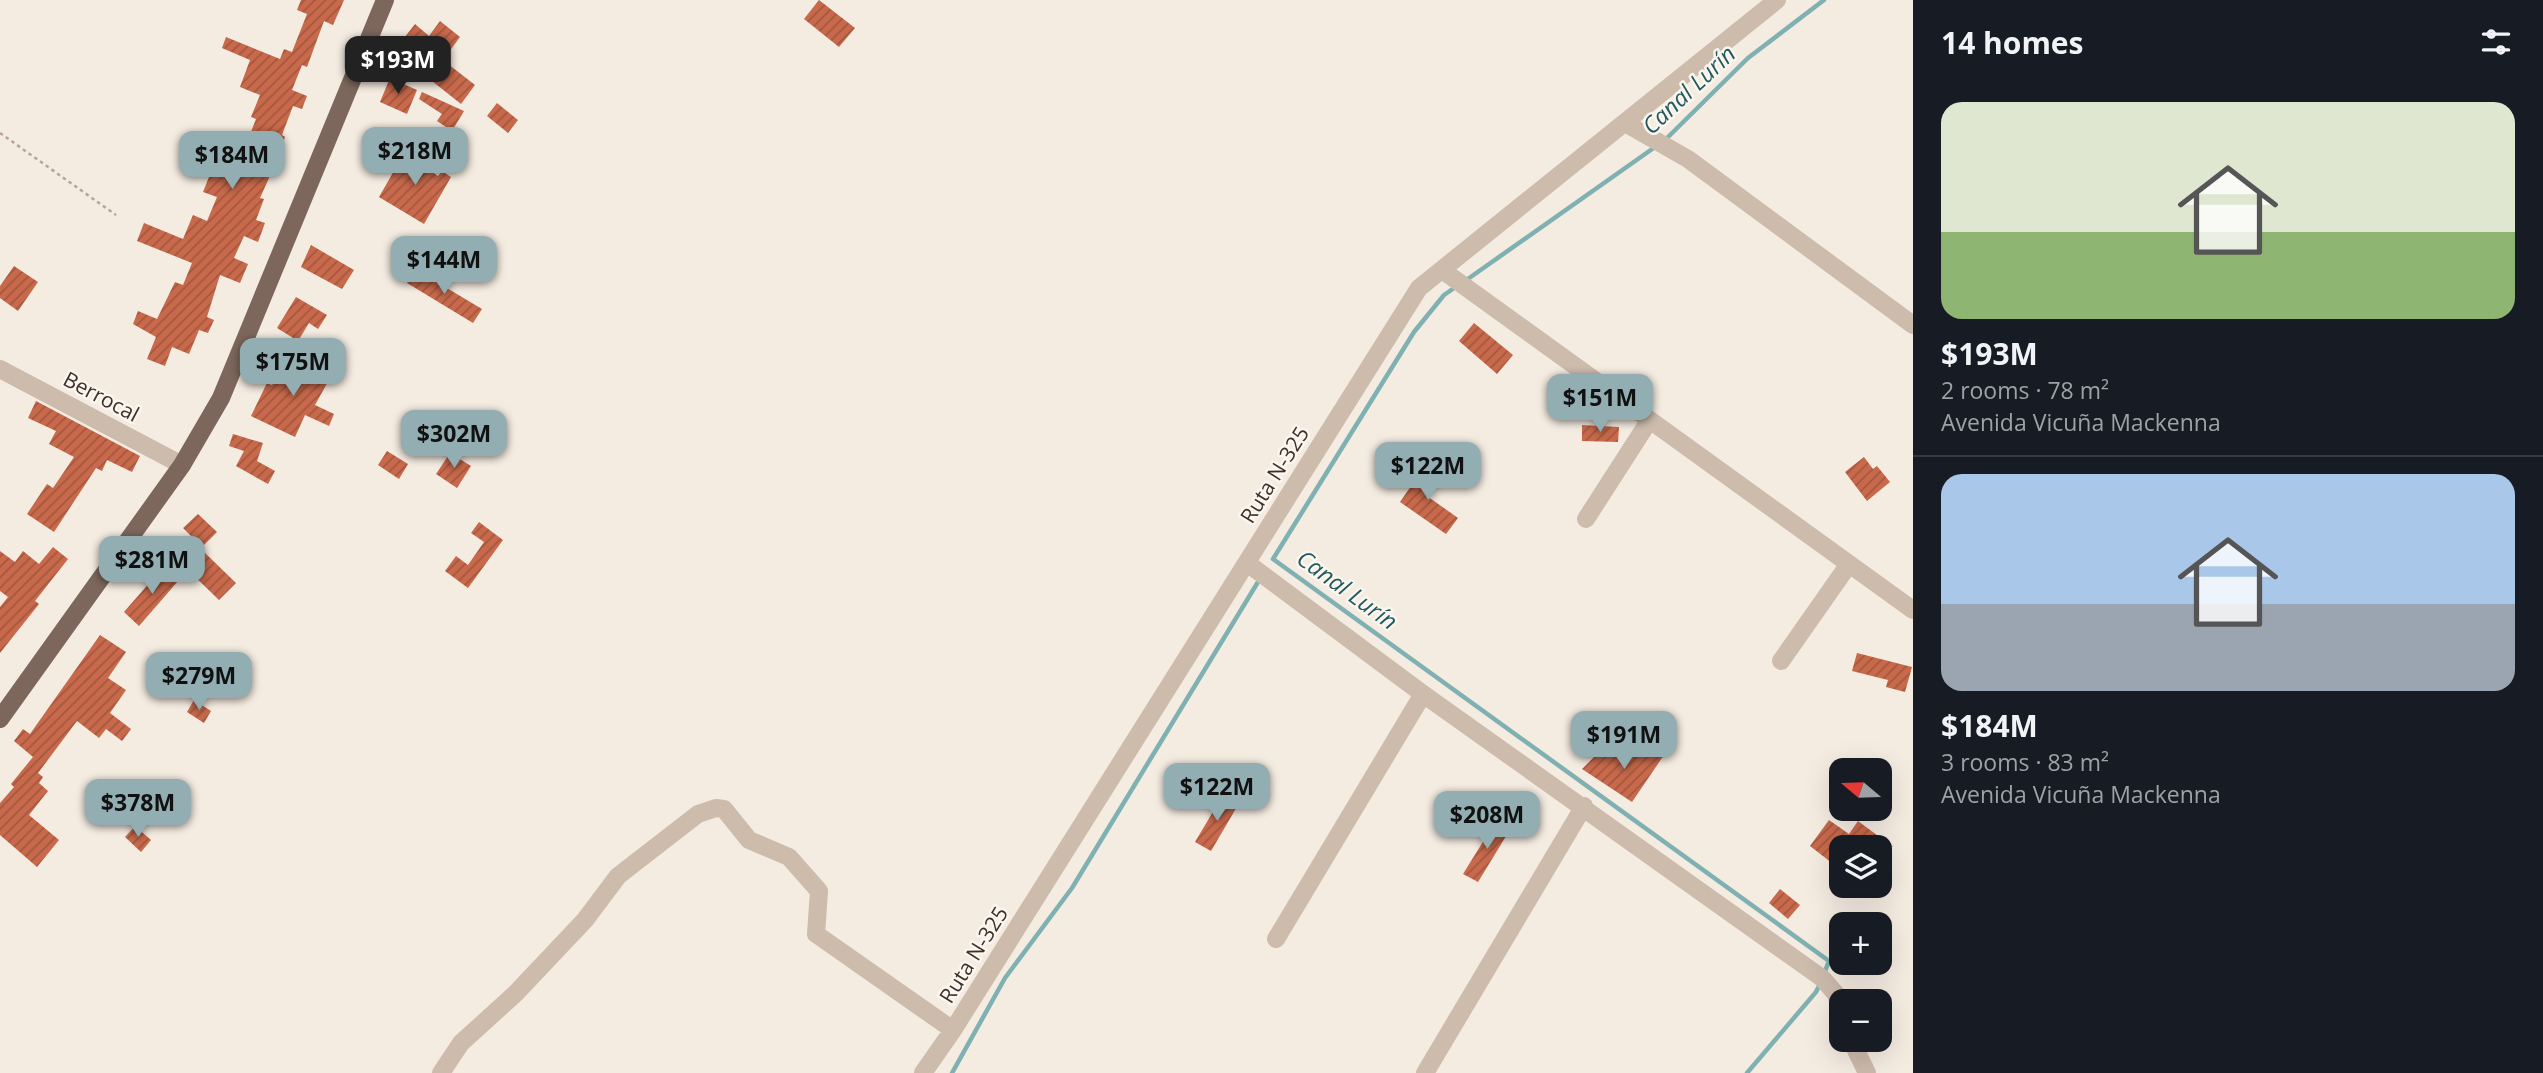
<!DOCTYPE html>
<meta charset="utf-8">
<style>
body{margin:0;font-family:"Open Sans",sans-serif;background:#242831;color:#f1f3f6;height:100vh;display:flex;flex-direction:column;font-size:26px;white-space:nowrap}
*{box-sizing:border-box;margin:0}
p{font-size:23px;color:#9ea1a6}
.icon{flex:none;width:38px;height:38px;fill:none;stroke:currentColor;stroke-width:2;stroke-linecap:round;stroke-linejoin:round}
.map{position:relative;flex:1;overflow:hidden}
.drawer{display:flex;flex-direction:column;background:#171b24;width:630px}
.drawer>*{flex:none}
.needle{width:46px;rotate:289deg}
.fabs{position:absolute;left:1829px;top:758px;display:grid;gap:14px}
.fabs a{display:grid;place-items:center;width:63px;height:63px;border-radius:14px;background:#171b24;box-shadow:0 7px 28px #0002;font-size:35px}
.price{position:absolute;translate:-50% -60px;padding:0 16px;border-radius:14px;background:#92aeb2;color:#111;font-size:23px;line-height:46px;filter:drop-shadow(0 2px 4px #0008)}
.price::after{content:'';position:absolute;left:50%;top:42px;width:21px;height:16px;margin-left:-10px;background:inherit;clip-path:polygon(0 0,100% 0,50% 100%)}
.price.active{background:#222;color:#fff}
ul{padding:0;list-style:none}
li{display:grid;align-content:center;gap:14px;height:371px;padding:0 28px}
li+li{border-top:2px solid #363941}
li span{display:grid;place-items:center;height:217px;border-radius:21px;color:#555}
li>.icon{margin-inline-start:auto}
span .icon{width:126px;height:126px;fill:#fffc;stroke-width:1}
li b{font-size:30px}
h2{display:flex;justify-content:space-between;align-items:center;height:84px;padding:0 28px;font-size:30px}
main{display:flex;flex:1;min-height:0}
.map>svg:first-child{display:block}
</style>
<main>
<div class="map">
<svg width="1913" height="1073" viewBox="0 0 1913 1073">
<defs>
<pattern id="building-hatch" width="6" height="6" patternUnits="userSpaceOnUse" patternTransform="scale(1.75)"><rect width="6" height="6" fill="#c8694b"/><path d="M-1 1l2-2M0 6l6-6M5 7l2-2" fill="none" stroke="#a4573f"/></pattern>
</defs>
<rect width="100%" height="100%" fill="#f4ebe1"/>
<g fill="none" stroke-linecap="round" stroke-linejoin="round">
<path stroke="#7fb0b2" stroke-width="4.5" d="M1665 140 1748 58 1824 0
M1465 281 1655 147
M1457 286 1444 295 1414 332 1273 559 1829 961 1824 974
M952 1073 1005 978 1072 888 1261 577
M1747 1073 1816 992 1821 982"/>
</g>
<path fill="url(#building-hatch)" d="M301 0H344L333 25 324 21 307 67 302 65 292 90 307 96 302 109 293 106 282 135 285 137 278 158 260 198 264 199 256 220 265 223 258 242 244 236 234 258 248 264 240 283 220 275 207 317 214 320 208 333 199 330 189 354 172 347 165 366 147 359 156 337 133 324 138 311 157 319 175 282 183 285 192 263 137 241 144 223 183 239 193 215 207 221 217 197 203 192 211 172 195 165 202 147 199 146 203 135 229 145 223 160 246 169 257 140 249 137 256 119 251 117 260 95 240 87 250 60 222 48 226 37 280 59 284 49 292 52 307 14 297 10Z
M819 0 855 28 839 47 804 19Z
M440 21 460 37 443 60 475 85 461 104 394 51 415 24 429 36Z
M390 78 417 90 407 114 380 102Z
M422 92 464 111 452 131 437 121 442 114 419 99Z
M497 103 518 120 508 133 487 116Z
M406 150 431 164 428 169 438 176 442 171 451 177 424 224 379 197Z
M311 245 354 270 342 289 301 267Z
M14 266 38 282 18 311 0 298V286Z
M415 269 482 309 473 323 407 283Z
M296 297 327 315 318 329 309 323 298 341 277 328Z
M1474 323 1513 355 1497 374 1459 341Z
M288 355 330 378 315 405 334 414 329 426 305 415 295 437 251 416 267 383 272 385Z
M36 401 140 456 132 472 107 460 102 471 96 468 54 532 27 514 47 484 53 488 74 457 49 444 56 431 28 418Z
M1582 425 1619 427 1618 442 1582 441Z
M233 434 263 443 257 461 275 471 268 484 236 466 244 451 229 446Z
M387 451 408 464 399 479 378 465Z
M450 453 471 466 457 488 436 474Z
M1864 457 1873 469 1877 466 1890 482 1867 501 1845 472Z
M1424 467 1440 478 1427 496 1458 518 1446 534 1400 502Z
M198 514 217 532 202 547 183 528Z
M479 522 503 540 468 588 445 571 456 556 468 565 484 542 471 533Z
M53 547 68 559 35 601 39 604 0 653V607L8 597 0 591V551L15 562 23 551 39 564Z
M204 552 236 583 219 600 187 569Z
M164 566 179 580 139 626 124 612Z
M100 635 126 652 108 678 126 690 110 713 131 729 122 741 106 729 99 738 77 721 38 773 43 777 39 783 48 791 29 815 59 840 37 867 0 835V803L14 787 11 784 33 757 14 741 23 729 30 734Z
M1857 653 1912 667 1905 692 1886 687 1888 680 1852 671Z
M194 700 211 711 204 723 187 712Z
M1651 752 1664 755 1632 802 1582 769 1597 754Z
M1223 795 1238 805 1211 851 1195 842Z
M1497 819 1511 828 1478 882 1463 874Z
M1829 820 1849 834 1858 821 1893 847H1841V870L1810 846Z
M135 826 151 840 141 852 125 837Z
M1780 889 1800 905 1788 919 1769 903Z"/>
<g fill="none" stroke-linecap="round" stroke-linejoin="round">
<path stroke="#b9a596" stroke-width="2.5" stroke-dasharray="3.5 3.5" stroke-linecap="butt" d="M0 133 116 215"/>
<path stroke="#cdbbac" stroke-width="18" d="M1625 123 1688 159 1913 325
M1442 270 1913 610
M0 369 182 465
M1586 519 1649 421
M1247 563 1423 694 1822 978 1836 994 1841 1012
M1781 661 1849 564
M1276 939 1423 694
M1851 1040 1867 1073
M441 1073 461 1043 515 994 585 920 618 876 698 814 716 808 724 809 749 840 789 857 819 891 816 934 953 1030
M923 1073 953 1030 1419 288 1777 0
M1425 1073 1584 806"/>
<path stroke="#7d675c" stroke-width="18" d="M0 719 182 465 221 398 385 0"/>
</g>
<g text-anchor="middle" stroke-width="5" stroke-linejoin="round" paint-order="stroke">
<g font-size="21" fill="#3b302b" stroke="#fbf5ee">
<text transform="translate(101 397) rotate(28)" y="7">Berrocal</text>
<text transform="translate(1275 475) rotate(-58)" y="7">Ruta N-325</text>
<text transform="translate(974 955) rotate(-58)" y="7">Ruta N-325</text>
</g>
<g font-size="23" font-style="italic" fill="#1f5a5e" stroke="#fbf5ee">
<text transform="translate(1689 90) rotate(-43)" y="8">Canal Lurín</text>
<text transform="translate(1347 590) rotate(36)" y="8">Canal Lurín</text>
</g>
</g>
</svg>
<div class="fabs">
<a><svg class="needle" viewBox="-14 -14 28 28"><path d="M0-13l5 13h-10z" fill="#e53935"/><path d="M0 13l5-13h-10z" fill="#9ea1a6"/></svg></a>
<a><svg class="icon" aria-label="layers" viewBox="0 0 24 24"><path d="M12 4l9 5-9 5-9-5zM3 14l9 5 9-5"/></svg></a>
<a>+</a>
<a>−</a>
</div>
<b class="price active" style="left:398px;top:96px">$193M</b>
<b class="price" style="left:415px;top:187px">$218M</b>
<b class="price" style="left:232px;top:191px">$184M</b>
<b class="price" style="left:444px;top:296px">$144M</b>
<b class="price" style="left:293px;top:398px">$175M</b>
<b class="price" style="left:1600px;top:434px">$151M</b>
<b class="price" style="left:454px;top:470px">$302M</b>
<b class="price" style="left:1428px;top:502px">$122M</b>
<b class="price" style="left:152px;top:596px">$281M</b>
<b class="price" style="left:199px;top:712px">$279M</b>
<b class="price" style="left:1624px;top:771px">$191M</b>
<b class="price" style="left:1217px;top:823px">$122M</b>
<b class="price" style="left:138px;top:839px">$378M</b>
<b class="price" style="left:1487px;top:851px">$208M</b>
</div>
<section class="drawer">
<h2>14 homes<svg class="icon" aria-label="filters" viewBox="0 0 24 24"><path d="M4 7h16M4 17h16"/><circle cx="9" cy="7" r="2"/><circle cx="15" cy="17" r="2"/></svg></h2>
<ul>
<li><span style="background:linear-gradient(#dfe7d0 60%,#8fb573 0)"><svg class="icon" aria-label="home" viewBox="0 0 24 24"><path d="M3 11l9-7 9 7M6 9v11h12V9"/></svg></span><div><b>$193M</b><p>2 rooms · 78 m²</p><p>Avenida Vicuña Mackenna</p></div></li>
<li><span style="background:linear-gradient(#a9c7e8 60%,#9aa5b1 0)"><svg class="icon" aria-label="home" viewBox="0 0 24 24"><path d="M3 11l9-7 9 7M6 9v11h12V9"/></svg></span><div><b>$184M</b><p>3 rooms · 83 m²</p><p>Avenida Vicuña Mackenna</p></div></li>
</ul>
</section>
</main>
